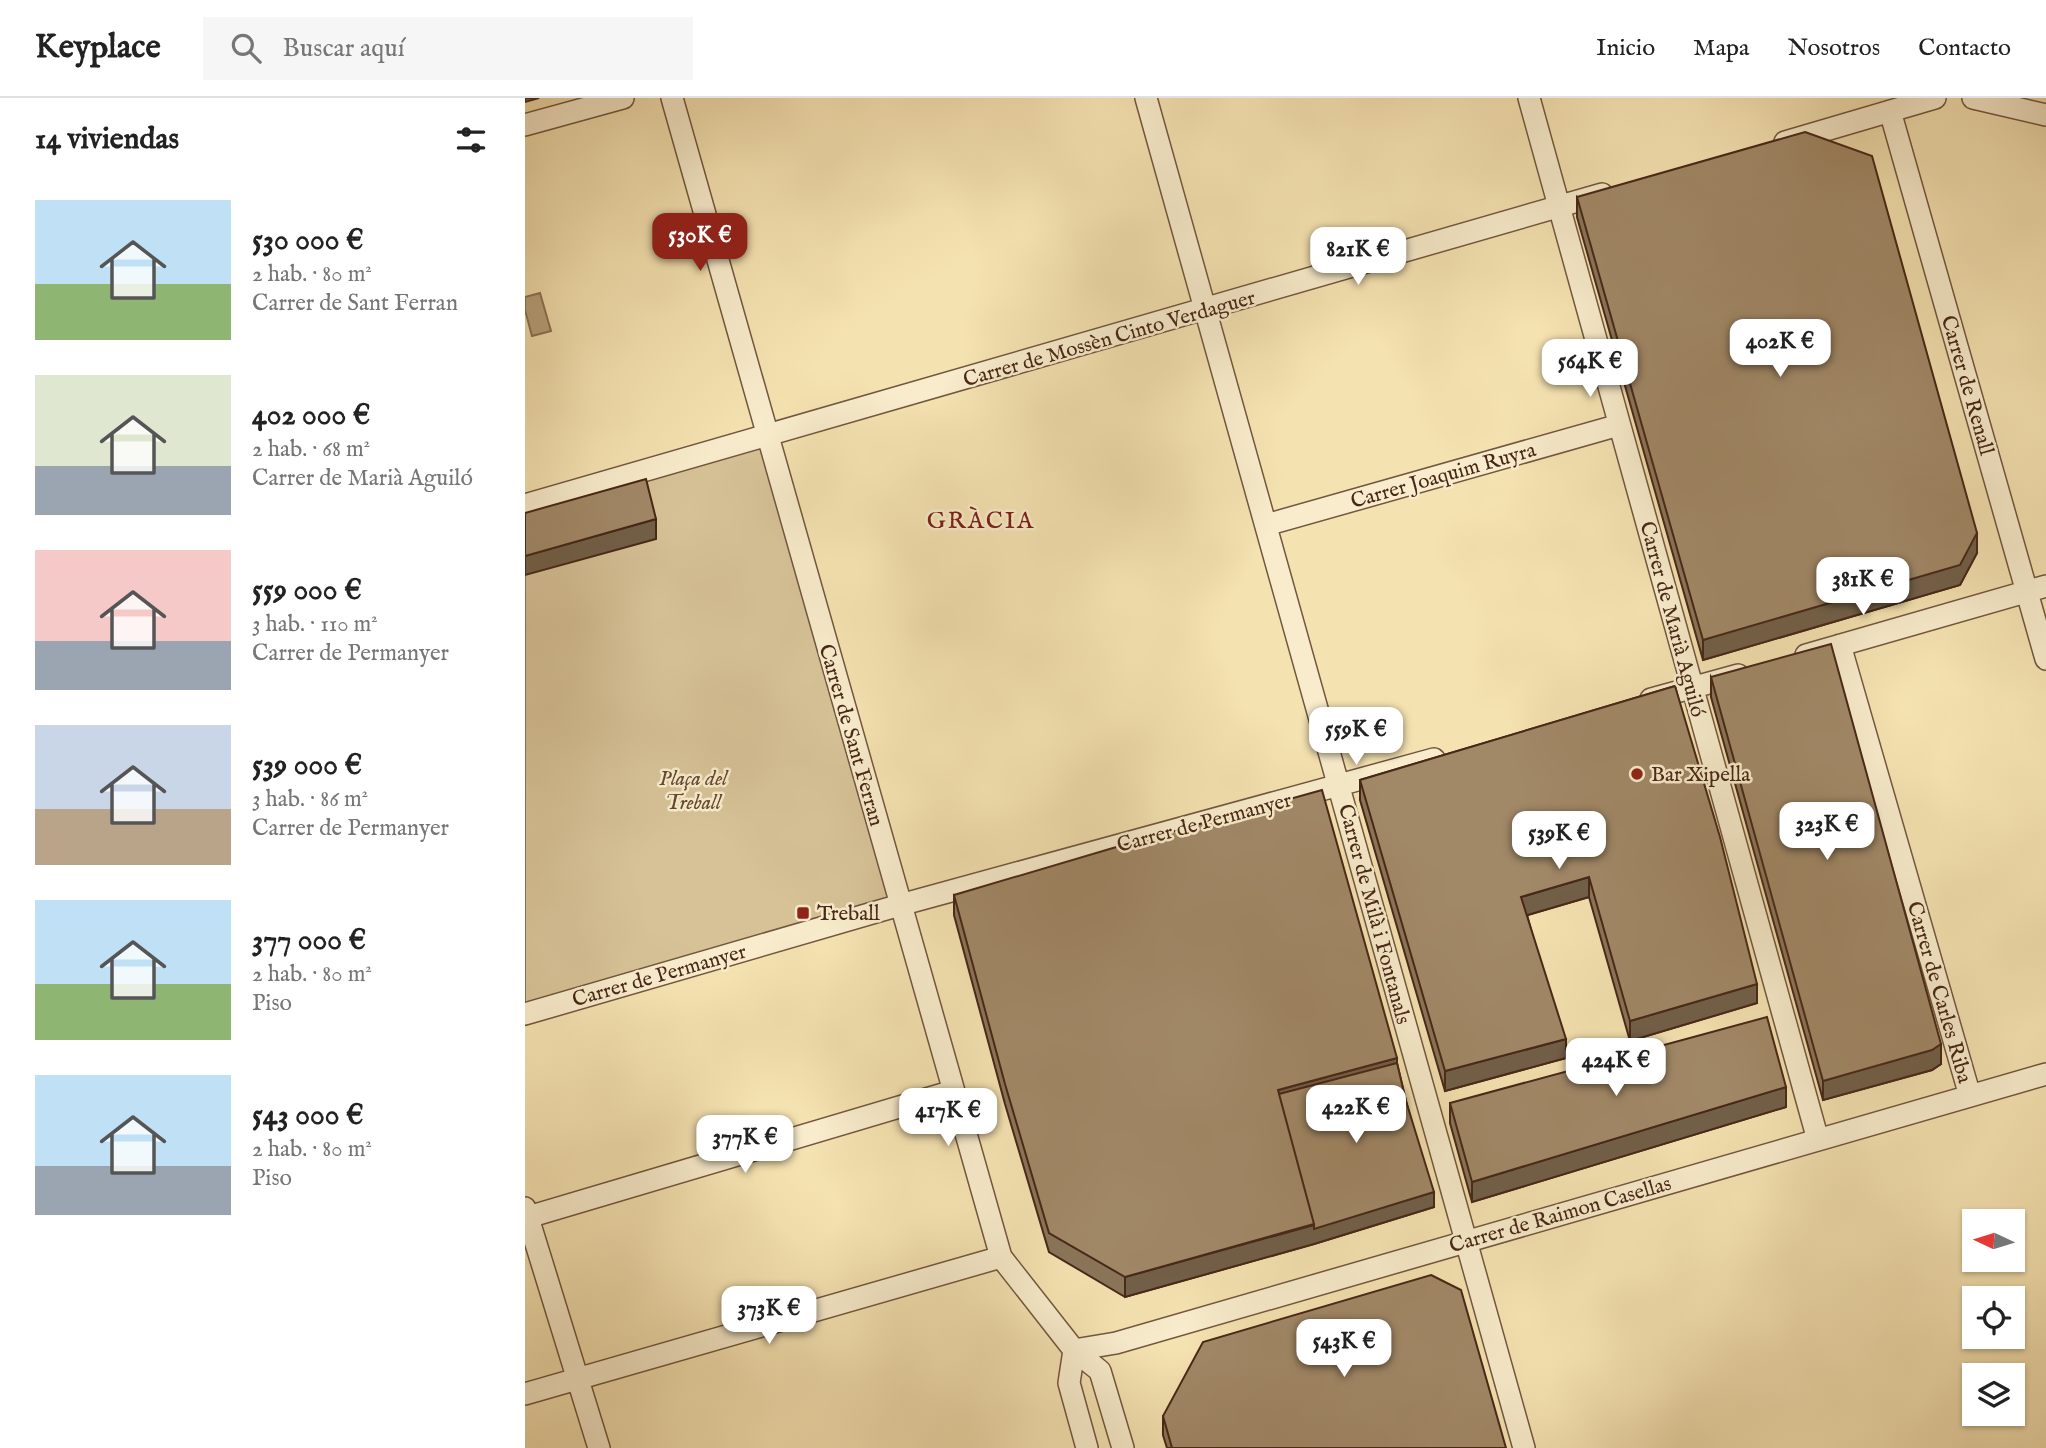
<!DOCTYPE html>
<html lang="es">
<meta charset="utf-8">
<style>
body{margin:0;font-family:"IM FELL English",serif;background:#f6f6f6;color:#222;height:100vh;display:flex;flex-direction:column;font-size:26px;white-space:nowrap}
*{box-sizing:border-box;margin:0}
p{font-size:23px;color:#767676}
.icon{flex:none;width:38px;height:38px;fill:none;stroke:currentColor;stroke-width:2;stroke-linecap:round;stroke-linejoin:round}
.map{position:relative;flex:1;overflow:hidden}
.drawer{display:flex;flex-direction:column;background:#fff;width:525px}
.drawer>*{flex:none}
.needle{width:46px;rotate:274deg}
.tools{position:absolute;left:1437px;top:1111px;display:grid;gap:14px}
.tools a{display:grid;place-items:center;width:63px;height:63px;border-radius:0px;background:#fff;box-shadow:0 2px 5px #0004;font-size:35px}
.price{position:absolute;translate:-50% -60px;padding:0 16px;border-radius:14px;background:#fff;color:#222;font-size:23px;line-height:46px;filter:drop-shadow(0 2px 4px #0008)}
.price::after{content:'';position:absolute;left:50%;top:42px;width:21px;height:16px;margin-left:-10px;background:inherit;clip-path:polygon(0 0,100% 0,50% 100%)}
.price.on{background:#8f2418;color:#fff}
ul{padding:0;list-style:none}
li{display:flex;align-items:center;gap:21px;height:175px;padding:0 35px}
li span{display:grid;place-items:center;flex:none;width:196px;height:140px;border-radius:0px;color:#555}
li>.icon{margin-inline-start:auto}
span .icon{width:84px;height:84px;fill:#fffc;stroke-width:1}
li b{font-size:30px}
h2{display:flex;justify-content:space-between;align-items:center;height:84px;padding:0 35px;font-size:30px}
header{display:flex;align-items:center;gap:42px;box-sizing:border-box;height:98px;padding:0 35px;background:#fff;border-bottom:2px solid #e0e0e0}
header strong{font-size:33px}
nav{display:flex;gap:38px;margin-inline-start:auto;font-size:24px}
.search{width:490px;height:63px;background:#f6f6f6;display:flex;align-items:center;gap:18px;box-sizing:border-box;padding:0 24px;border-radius:0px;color:#767676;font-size:26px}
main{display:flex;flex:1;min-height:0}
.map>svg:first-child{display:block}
</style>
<header>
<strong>Keyplace</strong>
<div class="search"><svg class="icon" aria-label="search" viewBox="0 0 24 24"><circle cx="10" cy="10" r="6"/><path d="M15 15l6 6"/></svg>Buscar aquí</div>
<nav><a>Inicio</a><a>Mapa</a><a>Nosotros</a><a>Contacto</a></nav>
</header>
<main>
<section class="drawer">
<h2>14 viviendas<svg class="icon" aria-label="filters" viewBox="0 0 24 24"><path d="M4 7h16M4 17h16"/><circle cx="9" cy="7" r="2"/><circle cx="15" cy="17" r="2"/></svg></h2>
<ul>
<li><span style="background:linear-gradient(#bfe0f5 60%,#8fb573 0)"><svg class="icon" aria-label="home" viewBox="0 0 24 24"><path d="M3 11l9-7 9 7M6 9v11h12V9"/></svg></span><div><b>530 000 €</b><p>2 hab. · 80 m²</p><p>Carrer de Sant Ferran</p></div></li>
<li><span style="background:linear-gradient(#dfe7d0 65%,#9aa5b1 0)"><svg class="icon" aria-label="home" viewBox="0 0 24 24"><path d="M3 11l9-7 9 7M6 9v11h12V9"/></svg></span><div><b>402 000 €</b><p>2 hab. · 68 m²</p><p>Carrer de Marià Aguiló</p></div></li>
<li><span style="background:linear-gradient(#f6c9c9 65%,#9aa5b1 0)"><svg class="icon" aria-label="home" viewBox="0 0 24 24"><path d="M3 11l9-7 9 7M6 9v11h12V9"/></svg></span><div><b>559 000 €</b><p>3 hab. · 110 m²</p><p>Carrer de Permanyer</p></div></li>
<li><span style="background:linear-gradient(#c9d6e8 60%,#b9a48a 0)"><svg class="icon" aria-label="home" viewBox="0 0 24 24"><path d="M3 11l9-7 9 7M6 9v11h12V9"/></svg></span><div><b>539 000 €</b><p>3 hab. · 86 m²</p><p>Carrer de Permanyer</p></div></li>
<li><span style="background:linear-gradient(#bfe0f5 60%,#8fb573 0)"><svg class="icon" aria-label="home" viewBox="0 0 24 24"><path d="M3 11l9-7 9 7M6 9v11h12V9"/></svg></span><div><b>377 000 €</b><p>2 hab. · 80 m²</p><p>Piso</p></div></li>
<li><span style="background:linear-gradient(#bfe0f5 65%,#9aa5b1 0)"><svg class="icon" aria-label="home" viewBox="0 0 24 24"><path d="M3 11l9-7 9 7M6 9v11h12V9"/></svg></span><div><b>543 000 €</b><p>2 hab. · 80 m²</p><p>Piso</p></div></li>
</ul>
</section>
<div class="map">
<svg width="1521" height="1350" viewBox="0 0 1521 1350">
<rect width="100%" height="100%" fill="#f5e2b1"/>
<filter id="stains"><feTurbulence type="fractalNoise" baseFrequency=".00286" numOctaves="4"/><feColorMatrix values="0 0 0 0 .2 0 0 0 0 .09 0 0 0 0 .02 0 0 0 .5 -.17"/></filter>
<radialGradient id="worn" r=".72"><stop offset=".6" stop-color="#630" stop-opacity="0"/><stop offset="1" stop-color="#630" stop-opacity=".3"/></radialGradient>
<path fill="#d7c297" stroke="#8f7457" stroke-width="2" d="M244 338 375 807 0 916V407Z"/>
<path fill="#baa27d" stroke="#8c7154" stroke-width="2" d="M15 195 26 233 7 238 0 212V199Z"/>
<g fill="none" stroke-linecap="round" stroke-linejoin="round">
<defs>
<path id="minor" d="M147 0 476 1159 549 1252 575 1273 598 1350
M621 0 999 1350
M1004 0 1293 1042
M1448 0 1521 17
M1365 13 1521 561
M0 27 98 0
M1260 44 1410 0
M0 407 1077 96
M741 427 1094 327
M1315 547 1445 998
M1281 557 1521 488
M1126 601 1213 577
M0 916 375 807 909 661
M0 1110 74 1350
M0 1120 428 993
M549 1252 591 1245 1521 976
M549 1252 544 1285 562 1350
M0 1296 476 1159"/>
</defs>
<use href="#minor" stroke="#72563e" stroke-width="24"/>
<use href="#minor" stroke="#f8eccc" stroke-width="21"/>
</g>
<path fill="#8a7559" stroke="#472717" stroke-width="2" d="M1052 99 1452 455 1435 487 1178 562 1052 119Z
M1186 579 1416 966 1407 972 1298 1002 1186 599Z
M1150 588 1232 905 1105 943 1064 799 1002 817 1041 960 920 993 835 702V682Z
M429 797 872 965 881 1003 909 1109 789 1146 600 1199 524 1154 480 1006 429 817Z
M925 1005 1261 1009 947 1104 925 1025Z
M638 1318 981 1350H642L638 1337Z"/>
<path fill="#715f48" stroke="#472717" stroke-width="2" d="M0 0H14L0 4Z
M131 421V441L0 477V458Z
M1452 435V455L1435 487 1178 562V542Z
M1064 779V799L996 819V799Z
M1232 886V905L1105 943V923Z
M1041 941V960L920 993V973Z
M1416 946V966L1407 972 1298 1002V983Z
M872 960V980L757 1011 753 992Z
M1261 989V1009L947 1104V1084Z
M909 1094V1109L789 1146 600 1199V1179Z"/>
<path fill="#a18867" stroke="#472717" stroke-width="2" d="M1280 34 1347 58 1452 435 1435 467 1178 542 1052 99Z
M121 381 131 421 0 458V415Z
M1306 546 1416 946 1407 952 1298 983 1186 579Z
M1150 588 1195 739 1232 886 1105 923 1064 779 996 799 1041 941 920 973 835 682Z
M797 692 872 960 753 992 789 1126 600 1179 524 1135 480 986 429 797 588 750Z
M1242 919 1261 989 947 1084 925 1005Z
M872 965 881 1003 909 1094 789 1131V1126L754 996Z
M906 1177 936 1192 981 1350H647L638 1318 678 1244Z"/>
<g fill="#8f2418" stroke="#f8eccc" stroke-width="2.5">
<circle cx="1112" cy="676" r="7"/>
<rect x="271" y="808" width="14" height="14" rx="3.5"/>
</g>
<g text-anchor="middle" stroke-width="5" stroke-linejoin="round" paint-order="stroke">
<g font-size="21" fill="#472717" stroke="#f8eccc">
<text transform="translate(584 240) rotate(-16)" y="7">Carrer de Mossèn Cinto Verdaguer</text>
<text transform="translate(1443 287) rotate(74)" y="7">Carrer de Renall</text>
<text transform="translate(918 377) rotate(-16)" y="7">Carrer Joaquim Ruyra</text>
<text transform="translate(1148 521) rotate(75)" y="7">Carrer de Marià Aguiló</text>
<text transform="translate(327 637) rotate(74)" y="7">Carrer de Sant Ferran</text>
<text transform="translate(679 724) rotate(-15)" y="7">Carrer de Permanyer</text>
<text transform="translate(850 816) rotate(75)" y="7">Carrer de Milà i Fontanals</text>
<text transform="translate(134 877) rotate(-16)" y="7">Carrer de Permanyer</text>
<text transform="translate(1415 894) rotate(74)" y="7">Carrer de Carles Riba</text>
<text transform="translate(1035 1116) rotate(-16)" y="7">Carrer de Raimon Casellas</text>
</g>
<g font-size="21" fill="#472717" stroke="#f8eccc" text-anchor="start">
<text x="1126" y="683">Bar Xipella</text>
<text x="292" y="822">Treball</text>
</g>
<g font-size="21" font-style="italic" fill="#644631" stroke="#f8eccc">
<text x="168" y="687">Plaça del<tspan x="168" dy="24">Treball</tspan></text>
</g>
<g font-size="24" letter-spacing="2" fill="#7a1f14" stroke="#f8eccc">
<text x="456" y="430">GRÀCIA</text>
</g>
</g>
<rect width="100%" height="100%" filter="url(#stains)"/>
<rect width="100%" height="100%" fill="url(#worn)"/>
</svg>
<div class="tools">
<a><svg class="needle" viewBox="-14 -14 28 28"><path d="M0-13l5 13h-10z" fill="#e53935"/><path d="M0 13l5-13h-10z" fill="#767676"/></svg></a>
<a><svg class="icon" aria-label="locate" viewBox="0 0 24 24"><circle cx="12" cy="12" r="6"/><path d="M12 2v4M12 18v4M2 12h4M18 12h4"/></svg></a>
<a><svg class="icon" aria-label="layers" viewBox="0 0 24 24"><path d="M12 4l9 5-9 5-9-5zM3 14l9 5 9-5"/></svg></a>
</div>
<b class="price on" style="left:175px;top:175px">530K €</b>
<b class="price" style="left:833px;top:189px">821K €</b>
<b class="price" style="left:1255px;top:281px">402K €</b>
<b class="price" style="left:1065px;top:301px">564K €</b>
<b class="price" style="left:1338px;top:519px">381K €</b>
<b class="price" style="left:831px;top:669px">559K €</b>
<b class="price" style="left:1302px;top:764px">323K €</b>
<b class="price" style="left:1034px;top:773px">539K €</b>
<b class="price" style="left:1091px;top:1000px">424K €</b>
<b class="price" style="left:831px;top:1047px">422K €</b>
<b class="price" style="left:423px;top:1050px">417K €</b>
<b class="price" style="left:220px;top:1077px">377K €</b>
<b class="price" style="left:244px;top:1248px">373K €</b>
<b class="price" style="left:819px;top:1281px">543K €</b>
</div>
</main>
